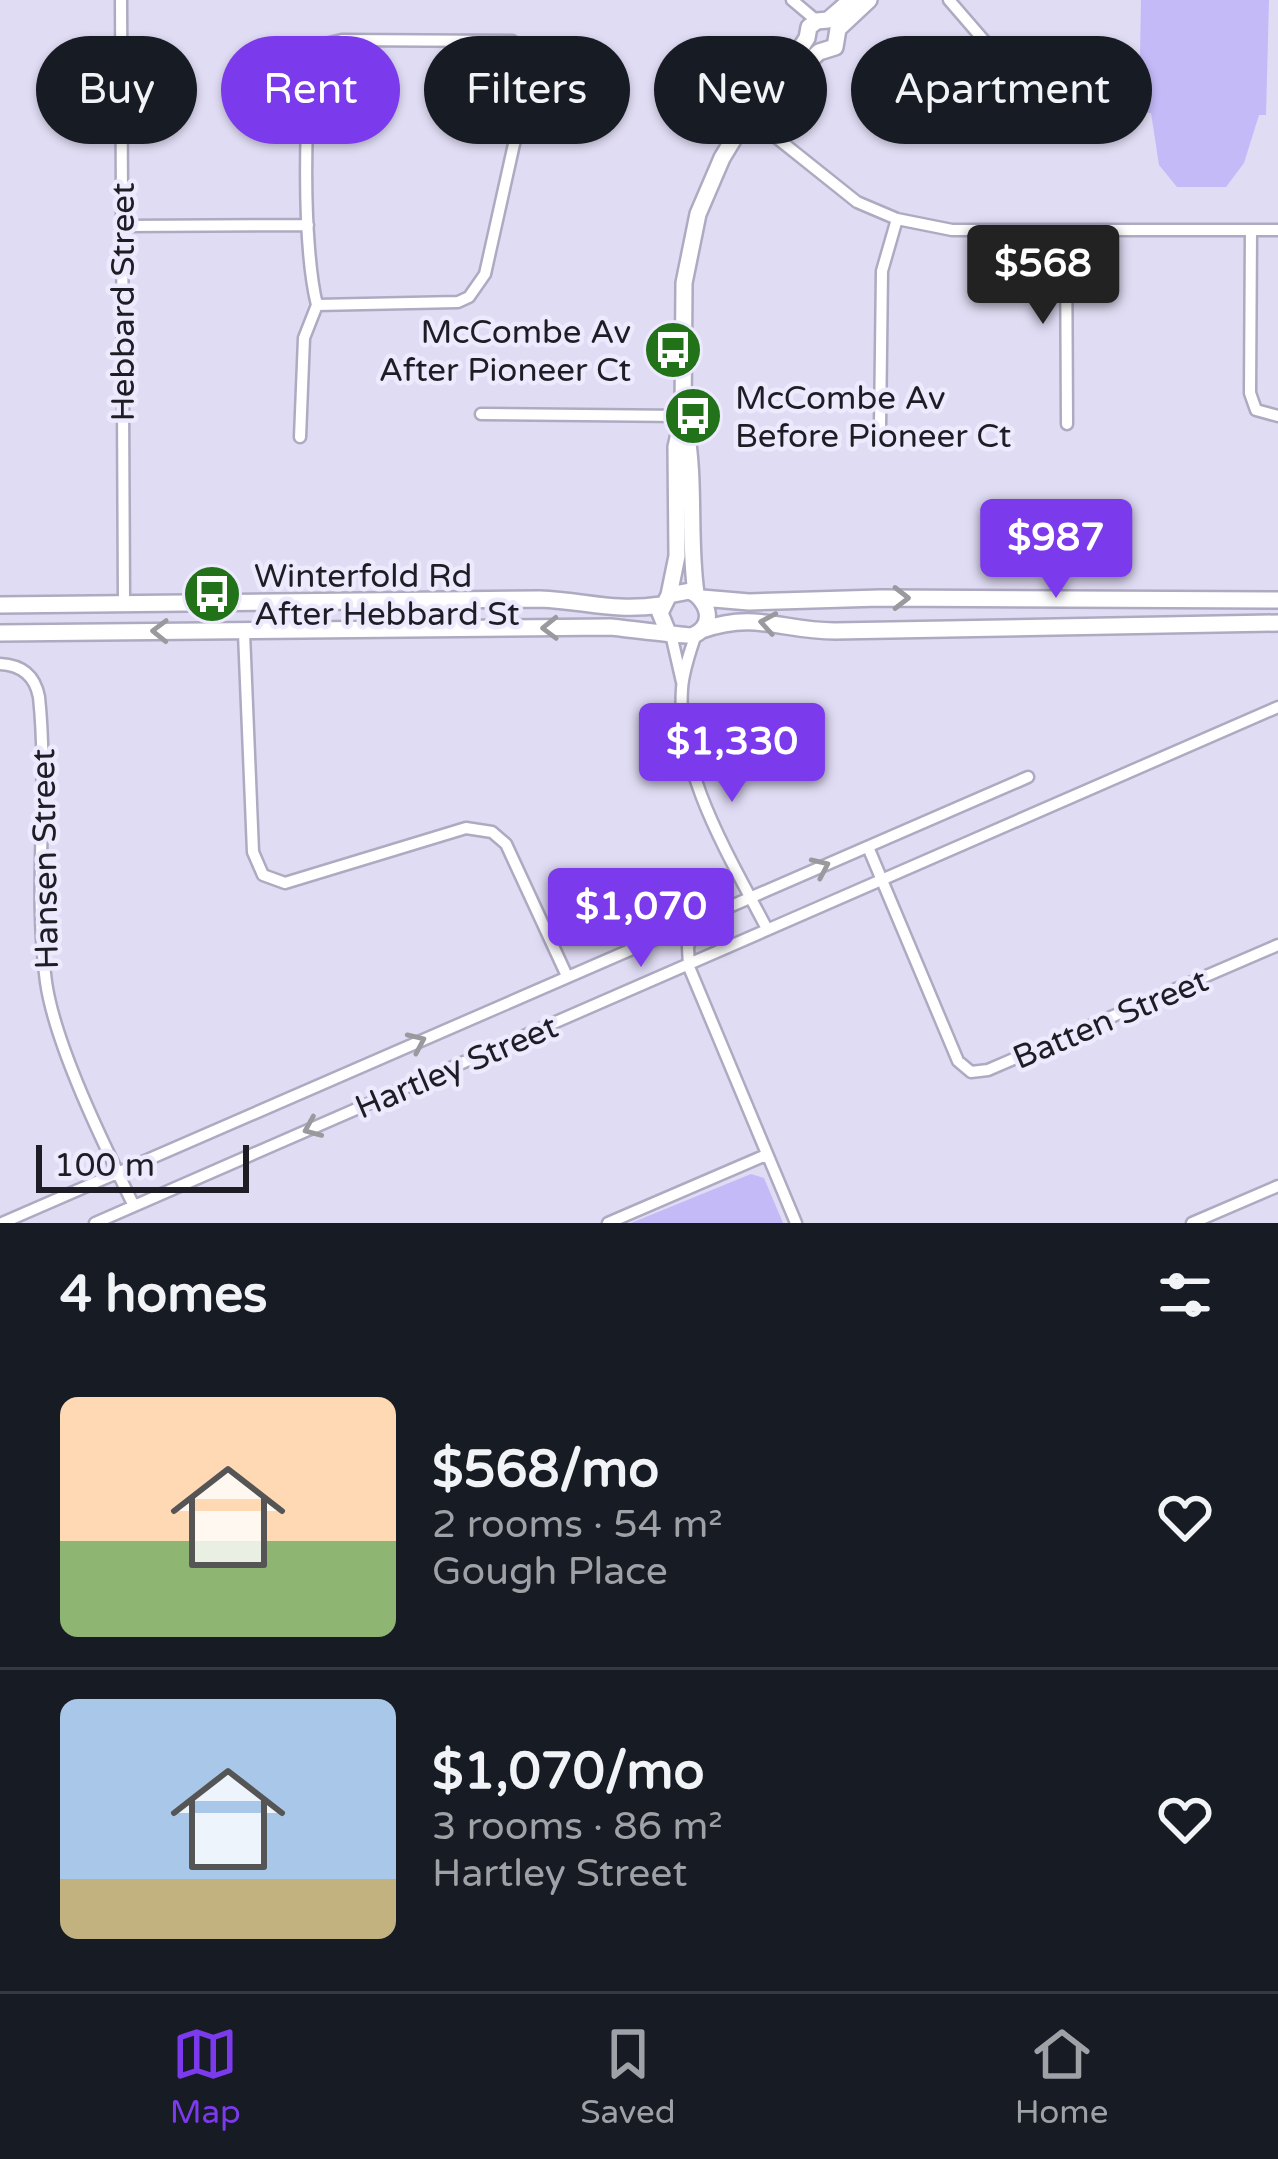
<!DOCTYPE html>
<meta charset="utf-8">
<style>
body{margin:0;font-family:"Varela Round",sans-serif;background:#20242c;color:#f1f3f6;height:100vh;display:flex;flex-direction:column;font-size:45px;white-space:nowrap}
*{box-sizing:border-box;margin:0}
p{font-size:39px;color:#9ea1a6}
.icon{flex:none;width:66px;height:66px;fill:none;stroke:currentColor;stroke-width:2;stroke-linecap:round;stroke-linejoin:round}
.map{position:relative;height:1223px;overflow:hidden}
.details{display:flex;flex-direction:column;background:#171b24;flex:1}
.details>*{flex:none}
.guide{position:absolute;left:36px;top:36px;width:1206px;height:108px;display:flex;gap:24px}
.scale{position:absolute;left:36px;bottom:30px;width:213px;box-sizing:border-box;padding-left:12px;border:6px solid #1e1d25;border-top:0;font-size:33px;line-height:42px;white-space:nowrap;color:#1e1d25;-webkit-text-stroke:9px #edeafe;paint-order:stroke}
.price{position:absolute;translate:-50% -102px;padding:0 27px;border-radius:12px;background:#7c3aed;color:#fff;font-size:39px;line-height:78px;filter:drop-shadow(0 3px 6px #0008)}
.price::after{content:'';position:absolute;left:50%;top:72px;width:36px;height:27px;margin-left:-18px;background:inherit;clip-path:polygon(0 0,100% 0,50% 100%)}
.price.selected{background:#222;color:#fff}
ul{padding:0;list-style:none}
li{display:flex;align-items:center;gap:36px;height:300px;padding:0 60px}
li+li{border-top:3px solid #363941}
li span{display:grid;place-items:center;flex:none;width:336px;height:240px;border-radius:18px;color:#555}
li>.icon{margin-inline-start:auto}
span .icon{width:144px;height:144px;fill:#fffc;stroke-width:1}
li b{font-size:51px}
h2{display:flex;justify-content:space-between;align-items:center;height:144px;padding:0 60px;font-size:51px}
.chip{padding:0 42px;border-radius:54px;background:#171b24;box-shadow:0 3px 9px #0004;font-size:42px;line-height:108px}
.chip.selected{background:#7c3aed;color:#fff}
.menu{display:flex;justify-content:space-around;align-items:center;height:168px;border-top:3px solid #363941;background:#171b24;font-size:33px;color:#9ea1a6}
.menu a{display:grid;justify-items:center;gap:6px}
.menu .selected{color:#7c3aed}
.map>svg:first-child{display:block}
</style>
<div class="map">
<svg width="1278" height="1223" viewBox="0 0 1278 1223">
<rect width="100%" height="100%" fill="#e0dcf4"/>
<path fill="#c4baf8" d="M1141 0H1269L1266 115H1259L1244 163 1226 187H1177L1159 165 1151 113 1139 112Z
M751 1174 764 1178 783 1223H631Z"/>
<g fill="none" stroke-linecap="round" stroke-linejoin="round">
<defs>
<path id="street" d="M121 0 124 603
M792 0 817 21
M949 0 1000 59
M342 40 512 41 534 56 537 81 514 144 485 274 469 297 458 302 317 305C303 249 302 101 317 46Z
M748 115 857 202 897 219 952 230H1278
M122 226 308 225
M1251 230 1250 393 1256 410 1278 416
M1066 231 1067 424
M481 414 683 416
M880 427 882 271 897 219
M300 437 304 338 317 305
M244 633 253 852 263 875 285 883 466 828 492 832 506 844 567 976
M671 634 682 682
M696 634C690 652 683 671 682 689 676 772 731 859 767 929
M0 664C22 665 35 676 39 697 49 792 33 888 46 982 55 1045 104 1145 133 1204
M868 847 958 1061 971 1072 988 1070 1278 945
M697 921 688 947 689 967 796 1223
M2 1223 1028 777
M95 1223 1278 707
M608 1223 766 1155
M1192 1223 1278 1186"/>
<path id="secondary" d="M780 80 796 73 819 52 835 47 838 29 869 0
M685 425C696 480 688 538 696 593
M669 595 677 556 676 447 683 416 684 283 698 214 722 158 748 115 780 80 807 38 809 27 817 21 828 20 851 0
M702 598 749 602 880 598 1278 600
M0 605 540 599C587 601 613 612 661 605
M702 630C756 611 782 631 835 631L1278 623
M0 633 610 627C623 628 690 637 694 635 717 624 707 599 690 591L669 595 660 613 667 630"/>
</defs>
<use href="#street" stroke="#adaac1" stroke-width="15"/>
<use href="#secondary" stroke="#adaac1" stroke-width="20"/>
<use href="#street" stroke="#fff" stroke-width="10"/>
<use href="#secondary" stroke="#fff" stroke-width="15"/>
</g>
<defs><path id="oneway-chevron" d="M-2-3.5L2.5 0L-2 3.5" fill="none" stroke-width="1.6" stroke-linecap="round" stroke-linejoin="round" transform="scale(3)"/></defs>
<g stroke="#9a999d">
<use href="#oneway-chevron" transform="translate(901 598)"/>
<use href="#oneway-chevron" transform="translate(768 623) rotate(-170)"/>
<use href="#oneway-chevron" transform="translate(550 628) rotate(179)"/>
<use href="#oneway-chevron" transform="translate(160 631) rotate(-179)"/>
<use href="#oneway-chevron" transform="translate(821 867) rotate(-24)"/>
<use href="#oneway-chevron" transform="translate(417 1042) rotate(-24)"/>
<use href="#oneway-chevron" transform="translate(312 1128) rotate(157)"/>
</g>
<defs>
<symbol id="bus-disc" viewBox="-11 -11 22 22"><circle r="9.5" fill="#217219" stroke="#edeafe"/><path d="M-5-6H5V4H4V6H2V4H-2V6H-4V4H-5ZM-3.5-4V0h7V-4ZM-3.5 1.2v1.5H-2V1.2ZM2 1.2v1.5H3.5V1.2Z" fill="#fff"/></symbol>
</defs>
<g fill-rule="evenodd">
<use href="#bus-disc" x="640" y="317" width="66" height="66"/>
<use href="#bus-disc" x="660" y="383" width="66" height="66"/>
<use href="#bus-disc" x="179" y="561" width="66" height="66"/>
</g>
<g text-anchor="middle" stroke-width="9" stroke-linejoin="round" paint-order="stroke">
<g font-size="33" fill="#1e1d25" stroke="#edeafe">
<text transform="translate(122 302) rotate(-90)" y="12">Hebbard Street</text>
<text transform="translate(44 859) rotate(-91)" y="12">Hansen Street</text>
<text transform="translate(1110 1018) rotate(-23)" y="12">Batten Street</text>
<text transform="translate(456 1066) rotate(-23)" y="12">Hartley Street</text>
</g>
<g font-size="33" fill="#1e1d25" stroke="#edeafe" text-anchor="start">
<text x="631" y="343" text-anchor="end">McCombe Av<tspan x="631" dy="38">After Pioneer Ct</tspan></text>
<text x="735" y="409">McCombe Av<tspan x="735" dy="38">Before Pioneer Ct</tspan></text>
<text x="254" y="587">Winterfold Rd<tspan x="254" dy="38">After Hebbard St</tspan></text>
</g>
</g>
</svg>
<div class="scale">100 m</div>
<b class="price selected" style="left:1043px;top:327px">$568</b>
<b class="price" style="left:1056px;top:601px">$987</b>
<b class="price" style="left:732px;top:805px">$1,330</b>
<b class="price" style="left:641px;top:970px">$1,070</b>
<div class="guide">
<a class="chip">Buy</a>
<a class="chip selected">Rent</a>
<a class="chip">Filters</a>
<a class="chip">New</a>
<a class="chip">Apartment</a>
</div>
</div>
<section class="details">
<h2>4 homes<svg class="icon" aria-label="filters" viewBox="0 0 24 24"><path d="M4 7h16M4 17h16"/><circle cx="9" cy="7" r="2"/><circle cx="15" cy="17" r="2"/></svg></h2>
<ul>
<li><span style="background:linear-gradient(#ffd9b3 60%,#8fb573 0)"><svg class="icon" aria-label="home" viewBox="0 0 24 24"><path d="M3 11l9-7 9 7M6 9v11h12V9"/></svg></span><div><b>$568/mo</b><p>2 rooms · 54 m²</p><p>Gough Place</p></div><svg class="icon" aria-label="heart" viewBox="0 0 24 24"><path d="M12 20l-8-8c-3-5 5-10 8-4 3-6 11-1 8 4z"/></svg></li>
<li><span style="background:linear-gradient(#a9c7e8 75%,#c2b280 0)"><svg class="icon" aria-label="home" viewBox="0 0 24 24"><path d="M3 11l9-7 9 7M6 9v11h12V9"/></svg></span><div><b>$1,070/mo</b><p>3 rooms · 86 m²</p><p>Hartley Street</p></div><svg class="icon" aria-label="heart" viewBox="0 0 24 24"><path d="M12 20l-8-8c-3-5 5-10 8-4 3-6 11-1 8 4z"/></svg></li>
</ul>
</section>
<nav class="menu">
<a class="selected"><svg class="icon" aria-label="map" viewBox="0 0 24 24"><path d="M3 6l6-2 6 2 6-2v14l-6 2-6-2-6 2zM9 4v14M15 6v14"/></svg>Map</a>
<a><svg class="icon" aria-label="saved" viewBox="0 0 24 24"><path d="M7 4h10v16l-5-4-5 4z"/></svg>Saved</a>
<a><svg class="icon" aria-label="home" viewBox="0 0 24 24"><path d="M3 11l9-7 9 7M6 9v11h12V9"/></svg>Home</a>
</nav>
